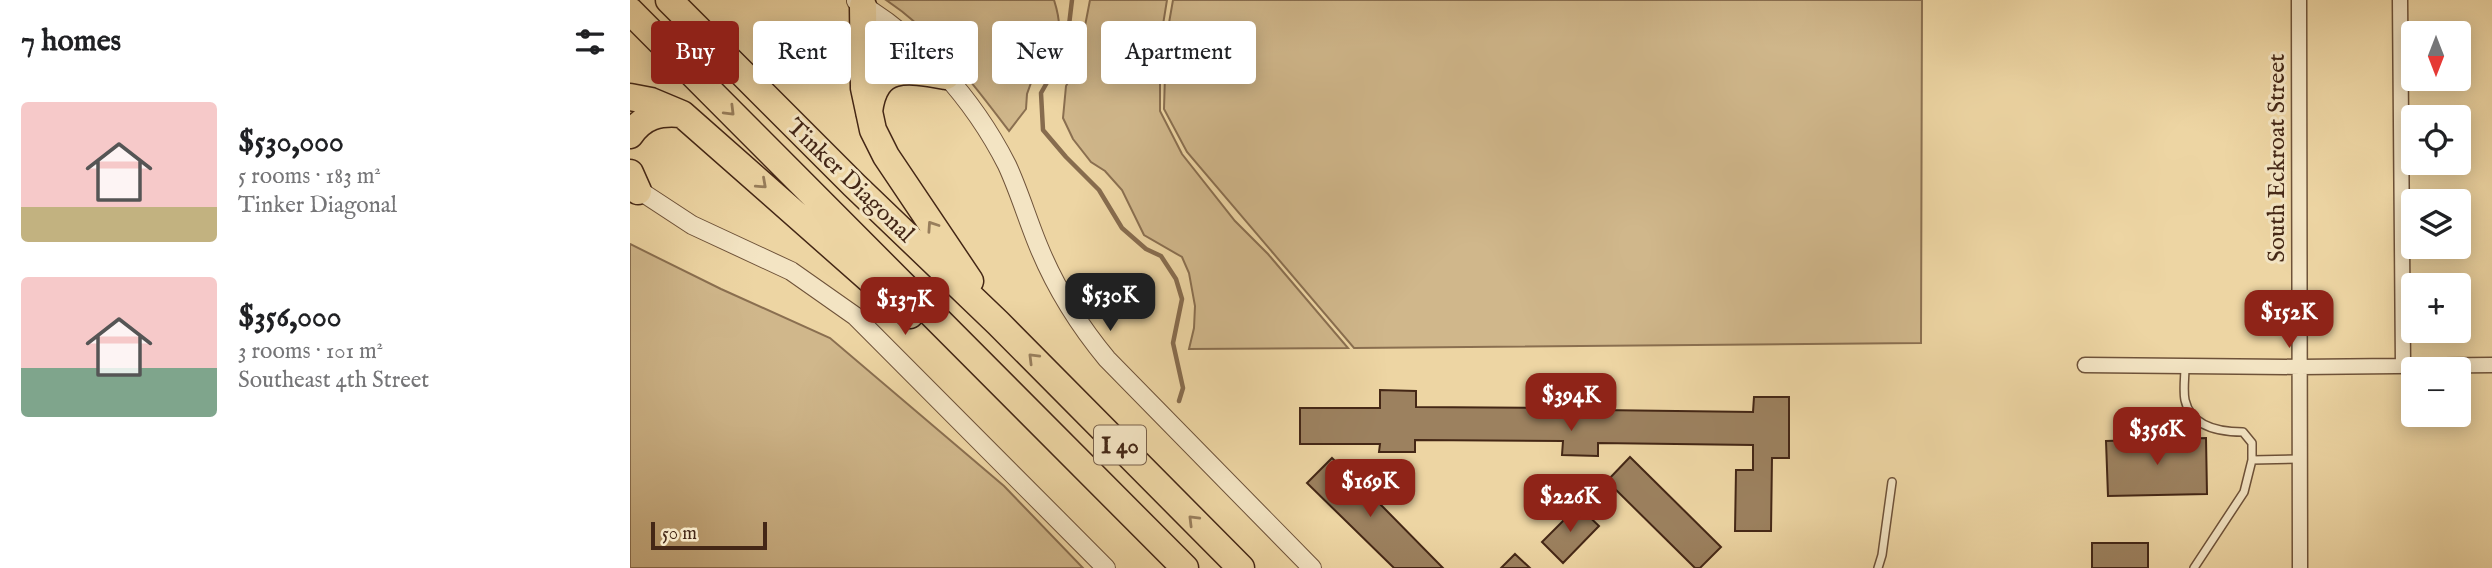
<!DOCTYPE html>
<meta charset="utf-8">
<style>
body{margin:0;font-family:"IM FELL English",serif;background:#f2f2f2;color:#202124;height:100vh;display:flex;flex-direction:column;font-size:26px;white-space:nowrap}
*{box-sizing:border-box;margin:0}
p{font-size:23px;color:#757577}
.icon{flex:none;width:38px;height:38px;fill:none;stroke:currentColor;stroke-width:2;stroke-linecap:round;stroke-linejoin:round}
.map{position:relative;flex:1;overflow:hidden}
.panel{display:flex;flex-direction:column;background:#fff;width:630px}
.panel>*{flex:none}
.guide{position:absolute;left:21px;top:21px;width:665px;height:63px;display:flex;gap:14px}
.needle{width:46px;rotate:180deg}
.tools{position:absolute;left:1771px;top:21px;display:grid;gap:14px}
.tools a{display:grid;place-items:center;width:70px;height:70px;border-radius:7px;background:#fff;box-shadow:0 4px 18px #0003;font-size:35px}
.scale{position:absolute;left:21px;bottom:18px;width:116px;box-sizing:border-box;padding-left:7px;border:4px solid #442716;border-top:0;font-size:19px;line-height:24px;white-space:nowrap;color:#442716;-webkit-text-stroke:5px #f3e4c3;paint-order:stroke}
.price{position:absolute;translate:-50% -60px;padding:0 16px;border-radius:14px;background:#8f2418;color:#fff;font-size:23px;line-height:46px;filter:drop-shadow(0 2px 4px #0008)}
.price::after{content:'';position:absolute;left:50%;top:42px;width:21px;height:16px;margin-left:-10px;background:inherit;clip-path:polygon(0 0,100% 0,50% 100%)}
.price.on{background:#222;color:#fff}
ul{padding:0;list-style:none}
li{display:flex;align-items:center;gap:21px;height:175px;padding:0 21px}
li span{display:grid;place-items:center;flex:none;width:196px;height:140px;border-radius:7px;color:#555}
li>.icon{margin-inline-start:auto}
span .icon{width:84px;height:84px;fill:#fffc;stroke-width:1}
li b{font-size:30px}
h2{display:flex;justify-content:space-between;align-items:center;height:84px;padding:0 21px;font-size:30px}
.pill{padding:0 24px;border-radius:7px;background:#fff;box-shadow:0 4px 18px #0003;font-size:24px;line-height:63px}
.pill.on{background:#8f2418;color:#fff}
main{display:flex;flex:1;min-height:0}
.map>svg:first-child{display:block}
</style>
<main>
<section class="panel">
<h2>7 homes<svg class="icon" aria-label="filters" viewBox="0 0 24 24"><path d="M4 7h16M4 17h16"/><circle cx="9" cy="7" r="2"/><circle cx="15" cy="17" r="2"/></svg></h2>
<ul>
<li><span style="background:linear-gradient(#f6c9c9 75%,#c2b280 0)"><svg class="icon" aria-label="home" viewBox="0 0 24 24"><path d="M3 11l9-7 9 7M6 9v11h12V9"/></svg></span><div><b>$530,000</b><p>5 rooms · 183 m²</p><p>Tinker Diagonal</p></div></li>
<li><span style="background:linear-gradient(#f6c9c9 65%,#7fa58c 0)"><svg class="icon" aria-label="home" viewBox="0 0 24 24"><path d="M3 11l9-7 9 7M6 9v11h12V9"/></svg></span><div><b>$356,000</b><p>3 rooms · 101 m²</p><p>Southeast 4th Street</p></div></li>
</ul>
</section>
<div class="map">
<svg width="1862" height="568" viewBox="0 0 1862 568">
<rect width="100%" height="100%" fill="#edd5a3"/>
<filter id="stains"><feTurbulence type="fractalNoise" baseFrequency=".00286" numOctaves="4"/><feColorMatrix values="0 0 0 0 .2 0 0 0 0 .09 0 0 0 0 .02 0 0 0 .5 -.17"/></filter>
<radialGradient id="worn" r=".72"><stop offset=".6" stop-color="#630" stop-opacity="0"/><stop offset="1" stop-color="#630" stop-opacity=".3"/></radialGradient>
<path fill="#d0b78b" stroke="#8a6f50" stroke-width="2" d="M256 0H424C433 28 430 40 417 65L406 69 397 94 396 109 379 131C343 84 306 33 256 0Z
M460 0H537L530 43V111L552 154 605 221 638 254 718 348 559 349 564 328 565 306 559 273 552 257 514 235 492 190 475 171 461 162 443 139 433 118 436 86 454 55V31Z
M543 0H1292L1291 343 724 348 557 152 534 109 536 40Z
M0 244 91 289 200 338 374 486 453 568H0Z"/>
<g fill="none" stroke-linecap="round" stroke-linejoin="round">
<path stroke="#876c4e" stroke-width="4.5" d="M442 0 439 25 441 48 436 63 423 72 411 93 413 130 436 157 469 190 492 228 516 249 531 256 546 279 552 299 543 343 553 388 549 401"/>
</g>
<path fill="#9c815f" stroke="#442716" stroke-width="2" d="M750 390 786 391V407L933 408V394H969V410L1123 412 1124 397H1159V458H1142L1141 531H1105L1106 470H1123V445L968 443V456L932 455 933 441 785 440V452H749L750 444H670V408H750Z
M1576 438 1577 494 1478 496 1476 441Z
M1000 457 1091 547 1070 568H1065L977 481Z
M702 458 753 507 813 568H764L677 483Z
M948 506 969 526 933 563 912 542Z
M1462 543H1518V568H1462Z
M885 554 900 568H871Z"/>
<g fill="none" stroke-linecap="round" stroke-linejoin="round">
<defs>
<path id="service" d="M1555 367C1555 377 1553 390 1555 400 1561 427 1590 432 1613 432L1622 443V460L1614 492 1564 568
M1622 460 1670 459
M1248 568 1252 555 1262 482"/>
<path id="minor" d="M1669 0 1670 568
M1770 0 1773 365
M1455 365 1670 367 1862 365"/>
<path id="tertiary" d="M226 1C290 39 343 98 377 165 389 191 397 218 408 245 425 287 448 324 477 359L682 568
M1 185 62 225 161 271 225 316 476 568"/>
<path id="motorway" d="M39 0 224 185 368 323 611 568
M233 6 234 88 243 130 256 156 340 281
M0 11 555 568
M0 97 21 101 52 114 280 315
M239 112C245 63 277 69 316 76
M0 135C13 116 29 112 51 114
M0 173 8 191"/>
</defs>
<use href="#service" stroke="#6e5239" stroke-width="10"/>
<use href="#minor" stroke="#6e5239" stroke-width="17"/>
<use href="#tertiary" stroke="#6e5239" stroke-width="20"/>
<use href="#motorway" stroke="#442716" stroke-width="29"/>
<use href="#service" stroke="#f3e4c3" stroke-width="7"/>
<use href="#minor" stroke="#f3e4c3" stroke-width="14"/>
<use href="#tertiary" stroke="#f3e4c3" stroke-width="18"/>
<use href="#motorway" stroke="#edd5a3" stroke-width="26"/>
</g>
<defs><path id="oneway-chevron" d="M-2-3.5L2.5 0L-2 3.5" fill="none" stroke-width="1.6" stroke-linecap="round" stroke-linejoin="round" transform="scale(1.75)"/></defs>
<g stroke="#987e5c">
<use href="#oneway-chevron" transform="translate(100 111) rotate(45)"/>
<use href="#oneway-chevron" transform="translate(132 184) rotate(42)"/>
<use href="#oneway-chevron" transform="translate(302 226) rotate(-124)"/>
<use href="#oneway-chevron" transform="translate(403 358) rotate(-135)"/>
<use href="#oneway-chevron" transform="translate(563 520) rotate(-135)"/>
</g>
<g text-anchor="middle" stroke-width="6" stroke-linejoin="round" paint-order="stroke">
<rect fill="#f3e4c3" stroke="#78604a" stroke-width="2" x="464" y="425.5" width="52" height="39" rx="5"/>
<g font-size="23" font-weight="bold" fill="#442716">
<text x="490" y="453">I 40</text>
</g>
<g font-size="24" fill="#442716" stroke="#f3e4c3">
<text transform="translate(1646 158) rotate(-90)" y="8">South Eckroat Street</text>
<text transform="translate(221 180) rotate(44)" y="8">Tinker Diagonal</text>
</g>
</g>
<rect width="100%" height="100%" filter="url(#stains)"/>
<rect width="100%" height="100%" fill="url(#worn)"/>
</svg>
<div class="tools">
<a><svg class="needle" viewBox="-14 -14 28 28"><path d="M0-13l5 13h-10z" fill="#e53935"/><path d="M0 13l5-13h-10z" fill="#757577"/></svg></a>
<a><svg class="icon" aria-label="locate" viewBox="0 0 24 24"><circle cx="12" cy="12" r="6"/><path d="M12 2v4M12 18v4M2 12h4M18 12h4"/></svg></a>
<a><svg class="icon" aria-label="layers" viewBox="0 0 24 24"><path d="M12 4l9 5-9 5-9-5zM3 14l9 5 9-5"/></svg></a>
<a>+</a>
<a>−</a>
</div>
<div class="scale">50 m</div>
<b class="price on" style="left:480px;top:333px">$530K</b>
<b class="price" style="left:275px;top:337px">$137K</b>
<b class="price" style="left:1659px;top:350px">$152K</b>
<b class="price" style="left:941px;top:433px">$394K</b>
<b class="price" style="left:1527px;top:467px">$356K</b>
<b class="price" style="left:740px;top:519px">$169K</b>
<b class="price" style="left:940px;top:534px">$226K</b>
<div class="guide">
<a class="pill on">Buy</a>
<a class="pill">Rent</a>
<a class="pill">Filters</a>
<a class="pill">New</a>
<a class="pill">Apartment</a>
</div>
</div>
</main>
